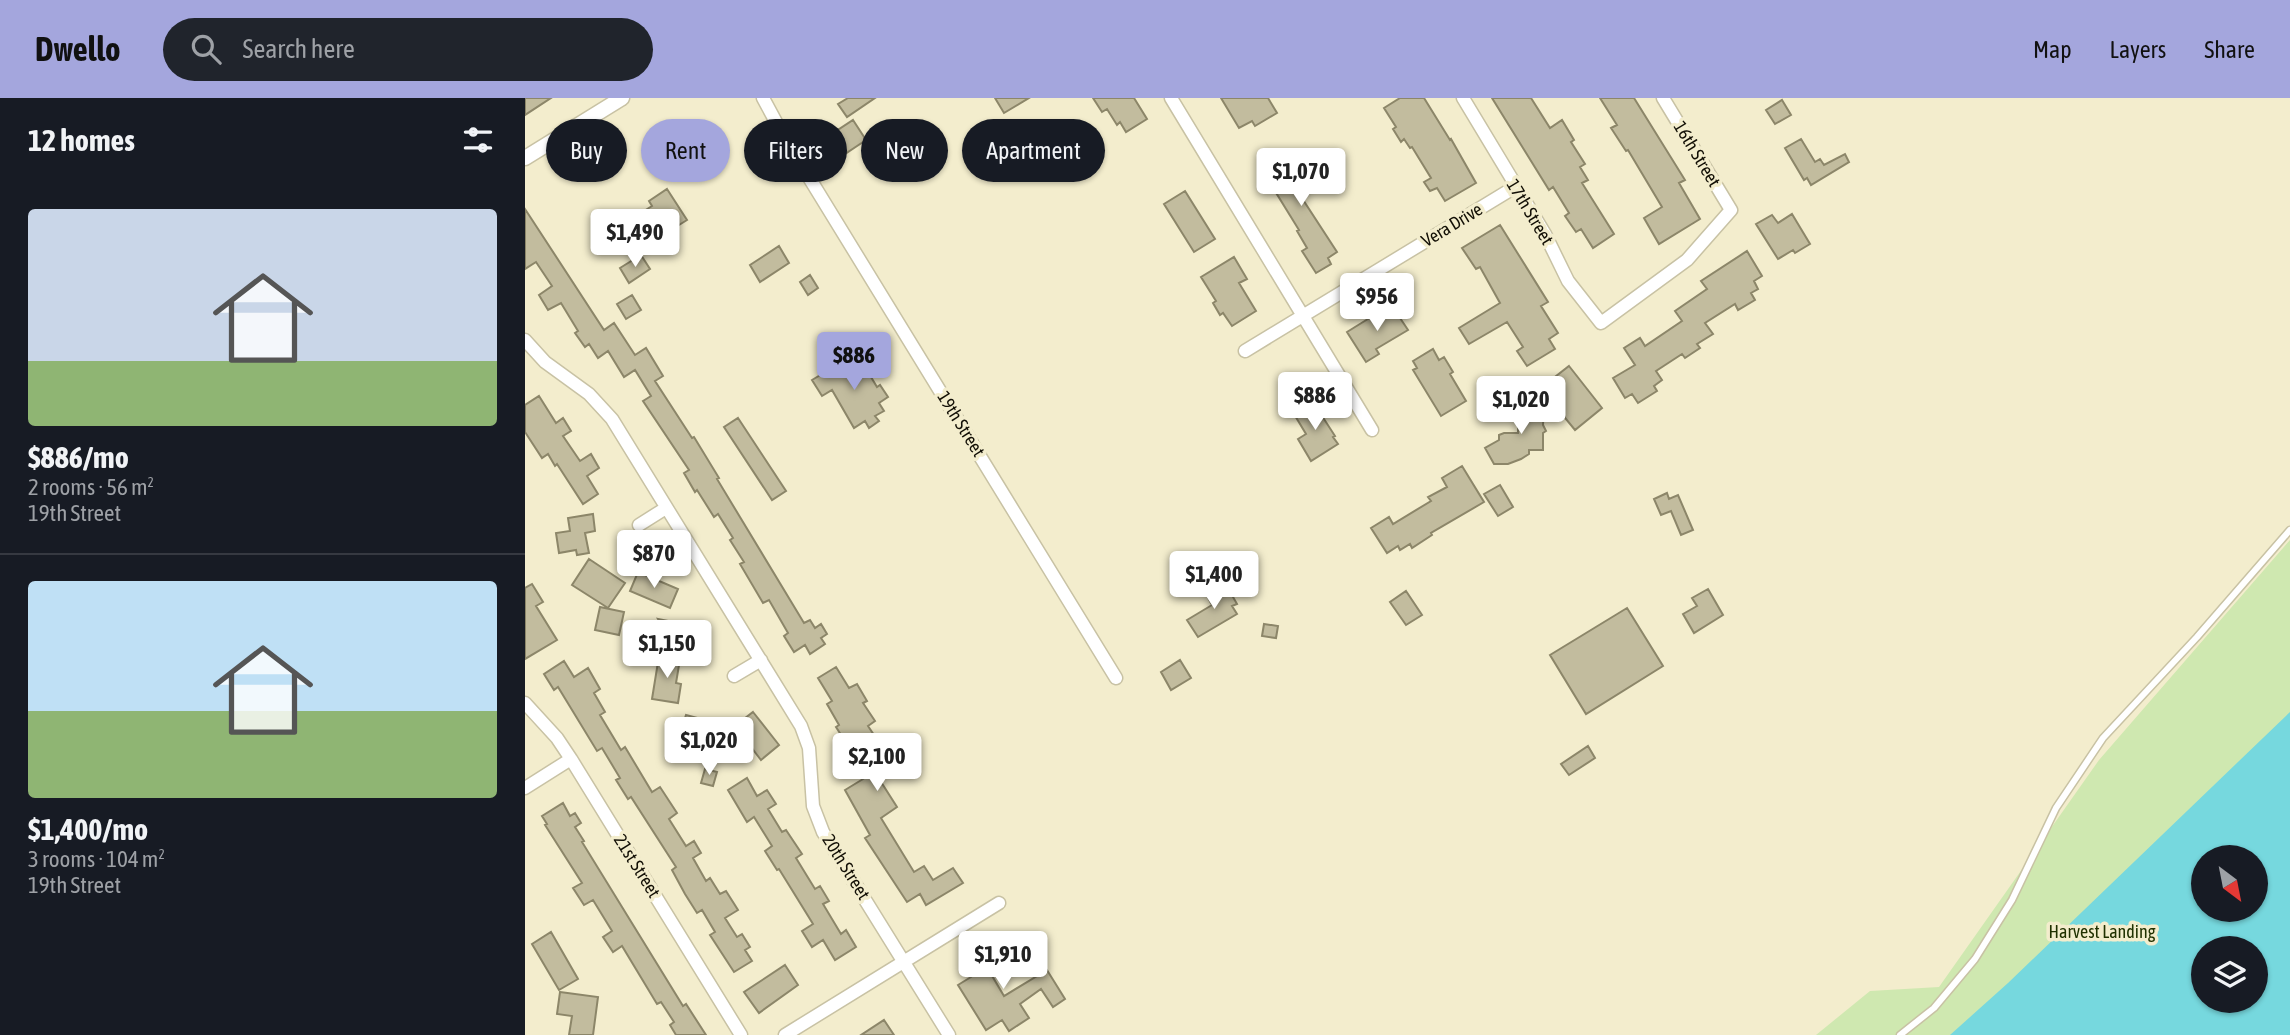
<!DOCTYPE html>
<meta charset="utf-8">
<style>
body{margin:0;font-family:"Asap Condensed",sans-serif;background:#20242c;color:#f1f3f6;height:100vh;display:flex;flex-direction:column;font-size:26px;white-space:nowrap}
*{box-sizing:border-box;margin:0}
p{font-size:23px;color:#9ea1a6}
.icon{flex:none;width:38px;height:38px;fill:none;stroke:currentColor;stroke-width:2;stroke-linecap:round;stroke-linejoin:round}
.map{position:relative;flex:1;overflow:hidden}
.panel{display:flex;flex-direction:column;background:#171b24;width:525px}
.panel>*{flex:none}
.banner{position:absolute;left:21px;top:21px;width:665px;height:63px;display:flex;gap:14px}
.needle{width:46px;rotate:148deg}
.controls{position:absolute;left:1666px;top:747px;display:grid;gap:14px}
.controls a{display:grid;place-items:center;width:77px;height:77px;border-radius:50%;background:#171b24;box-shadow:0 2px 5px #0004;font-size:35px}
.price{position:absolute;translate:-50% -60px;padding:0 16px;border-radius:7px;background:#fff;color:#222;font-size:23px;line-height:46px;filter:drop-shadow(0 2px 4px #0008)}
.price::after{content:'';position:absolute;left:50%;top:42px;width:21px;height:16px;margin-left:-10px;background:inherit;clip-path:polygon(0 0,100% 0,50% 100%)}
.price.on{background:#a4a6dd;color:#111}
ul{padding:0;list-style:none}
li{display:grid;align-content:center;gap:14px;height:371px;padding:0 28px}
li+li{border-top:2px solid #363941}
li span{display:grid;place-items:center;height:217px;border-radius:7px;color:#555}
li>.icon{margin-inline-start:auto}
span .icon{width:126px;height:126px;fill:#fffc;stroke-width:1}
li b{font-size:30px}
h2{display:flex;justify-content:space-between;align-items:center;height:84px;padding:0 28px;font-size:30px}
.tag{padding:0 24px;border-radius:32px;background:#171b24;box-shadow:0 2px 5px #0004;font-size:24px;line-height:63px}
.tag.on{background:#a4a6dd;color:#111}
header{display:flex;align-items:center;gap:42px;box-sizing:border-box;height:98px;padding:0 35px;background:#a4a6dd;color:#111}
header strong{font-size:33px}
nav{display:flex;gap:38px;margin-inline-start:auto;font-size:24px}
.search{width:490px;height:63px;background:#20242c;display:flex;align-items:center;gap:18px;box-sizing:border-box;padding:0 24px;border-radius:38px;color:#9ea1a6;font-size:26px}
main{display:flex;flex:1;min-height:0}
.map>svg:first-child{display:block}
</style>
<header>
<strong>Dwello</strong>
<div class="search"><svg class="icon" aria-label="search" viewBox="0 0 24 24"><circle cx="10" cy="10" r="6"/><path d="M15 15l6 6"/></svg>Search here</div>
<nav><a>Map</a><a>Layers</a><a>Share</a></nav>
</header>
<main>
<section class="panel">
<h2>12 homes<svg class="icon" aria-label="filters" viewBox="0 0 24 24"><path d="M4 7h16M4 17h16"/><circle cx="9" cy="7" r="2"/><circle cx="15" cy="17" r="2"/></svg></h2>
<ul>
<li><span style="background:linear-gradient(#c9d6e8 70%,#8fb573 0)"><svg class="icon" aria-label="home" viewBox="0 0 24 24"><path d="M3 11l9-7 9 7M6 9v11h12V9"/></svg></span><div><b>$886/mo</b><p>2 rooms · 56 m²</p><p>19th Street</p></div></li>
<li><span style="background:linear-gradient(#bfe0f5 60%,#8fb573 0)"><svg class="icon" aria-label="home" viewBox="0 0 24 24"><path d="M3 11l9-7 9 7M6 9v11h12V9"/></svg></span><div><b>$1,400/mo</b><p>3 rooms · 104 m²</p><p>19th Street</p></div></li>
</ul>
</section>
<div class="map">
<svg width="1765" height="937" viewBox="0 0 1765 937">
<rect width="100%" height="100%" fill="#f3edcd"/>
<path fill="#cfe8b0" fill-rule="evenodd" d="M1765 442V937H1291L1345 893 1414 889 1574 662ZM1678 760H1731V812H1678ZM1678 850H1731V903H1678Z"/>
<path fill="#76d8de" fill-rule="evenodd" d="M1765 614V937H1425L1483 885ZM1678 760H1731V812H1678ZM1678 850H1731V903H1678Z"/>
<path fill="#c2bc9e" stroke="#8c8669" stroke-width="2" d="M0 0H26L0 17Z
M323 0H350L322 19 313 6Z
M470 0H504L479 15Z
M568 0H609L622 21 601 34 595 24 592 27 582 11 577 14Z
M696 0H743L752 15 730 28 727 23 714 30Z
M875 0H899L925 42 926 41 951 85 920 103 912 90 905 93 899 84 906 80 887 49 885 50 879 41 876 44 868 31 871 29 859 10Z
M967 0H1006L1025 30 1037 22 1049 42 1046 44 1060 66 1055 69 1063 82 1057 85 1089 136 1068 150 1056 131 1051 134 1040 118 1044 115 1028 89 1024 92Z
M1075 0H1109L1160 82 1154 85 1175 121 1134 146 1119 120 1137 109 1103 52 1101 53 1086 30 1092 27Z
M1257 2 1266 17 1250 26 1241 12Z
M328 22 341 42 299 70 292 59 299 54 293 45Z
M1276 41 1290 64 1295 61 1299 67 1320 56 1324 64 1286 87 1282 80 1279 82 1260 50Z
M780 54 793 75 777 85 780 90 773 94 812 154 803 160 806 166 791 175 777 153 782 150 772 133 774 132 737 72 753 62 757 68Z
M142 91 162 122 146 132 148 136 123 151 109 128 123 119 119 113 127 108 124 103Z
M660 93 690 141 669 154 639 106Z
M0 111 79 232 89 225 110 257 121 250 138 278 130 283 167 340 169 339 194 380 192 381 279 525 285 522 290 530 296 526 302 536 296 540 300 546 285 556 280 547 269 554 259 538 263 535 244 502 238 505 215 466 219 464 205 442 208 440 193 416 189 419 172 392 170 394 159 375 164 372 118 303 126 298 110 272 99 279 83 253 73 260 64 246 60 249 50 235 53 233 36 205 23 212 14 197 27 188 11 164 0 171Z
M1267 116 1285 146 1270 155 1268 152 1253 161 1231 126 1247 117 1253 125Z
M975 127 1023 204 1016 208 1033 235 1024 241 1030 251 1002 268 992 253 998 249 982 224 944 246 934 230 975 205 955 169 951 171 937 150Z
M254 148 264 165 235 184 225 167Z
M1222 153 1237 178 1229 183 1233 191 1226 195 1230 202 1213 212 1210 206 1180 225 1188 236 1172 246 1175 250 1160 260 1157 256 1131 273 1137 282 1129 288 1132 293 1113 305 1107 296 1100 300 1088 280 1110 267 1099 250 1115 240 1120 248 1157 223 1150 213 1182 191 1176 183Z
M116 157 125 171 104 185 95 170Z
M709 159 722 181 714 185 731 213 707 228 698 215 695 217 688 205 691 203 676 179Z
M285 177 293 190 283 197 275 184Z
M107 197 116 212 101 221 92 206Z
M859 211 862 215 869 211 883 232 851 251 854 256 841 264 822 234Z
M908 251 914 262 919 259 928 274 925 276 941 303 916 318 888 272 892 270 888 263Z
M334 259 352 289 355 287 363 299 354 305 359 313 350 318 354 323 344 330 340 323 329 330 307 292 297 298 287 282 304 272 306 276Z
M1044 268 1077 310 1050 332 1027 304H1035L1021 286Z
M14 298 31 325 38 320 46 333 38 338 55 363 66 356 74 370 62 378 73 396 58 406 32 366 30 368 23 356 17 360 0 334V307Z
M788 304 810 338 808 339 813 346 786 363 773 341 781 336 769 316Z
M1006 304H1019L1018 327 1021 333 1018 335V352H1004V356L996 361 983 366H969L960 350 974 342V337L979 335H993V311Z
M213 320 261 393 247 402 199 329Z
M937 368 959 404 906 435 907 437 887 450 885 446 875 452 873 448 862 455 846 430 864 419 868 426 906 403 903 399 922 389 917 380Z
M975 387 988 409 973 418 959 396Z
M1142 395 1144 401 1153 397 1168 432 1156 437 1146 413 1136 417 1129 401Z
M68 416 70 433 60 435 64 455 52 457 51 452 34 455 31 435 45 433 43 420Z
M64 461 100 485 83 510 47 487Z
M113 474 153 491 145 510 105 493Z
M700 485 712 506 707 508 712 516 673 539 662 522 687 507 681 496Z
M7 486 18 504 11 508 32 542 0 561V490Z
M1183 491 1198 517 1169 535 1158 516 1172 508 1167 500Z
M881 493 897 517 881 527 865 504Z
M75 509 99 514 94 537 70 532Z
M1102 510 1138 568 1061 616 1025 557Z
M133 521 158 526 170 546 154 555Z
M739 526 753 528 751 540 737 538Z
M134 558 155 561 151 585 156 586 153 605 127 601Z
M655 562 666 580 646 592 636 574Z
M39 563 49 579 63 570 75 591 69 595 80 614 75 617 96 652 100 649 127 694 135 689 152 715 144 721 161 748 169 743 176 755 168 760 181 783 185 780 195 796 201 793 213 812 200 820 212 839 217 836 225 849 220 852 227 863 209 874 185 837 190 834 177 812 172 815 160 796 147 772 151 769 106 699 103 701 91 682 95 680 77 650 72 653 33 589 29 592 19 576Z
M311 569 324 590 332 586 342 603 338 605 350 623 343 628 353 643 345 648 352 660 344 665 372 709 356 720 389 774 399 768 408 782 428 770 438 785 401 807 395 796 382 804 340 740 345 737 320 692 338 681 322 657 327 654 311 629 314 627 302 606 307 603 293 580Z
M228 614 254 647 236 662 210 628Z
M161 617 188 624 198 641 195 650 154 639Z
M1063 648 1070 660 1044 677 1036 666Z
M180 671 192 674 188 688 176 685Z
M222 680 232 698 242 692 251 706 243 711 257 734 261 732 277 756 271 760 290 791 295 788 304 803 298 806 316 836 321 832 331 849 310 862 298 842 287 849 277 833 288 826 254 771 252 772 240 753 247 748 229 719 222 724 203 692Z
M38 705 45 718 50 715 56 725 50 729 59 743 57 744 158 908 161 906 181 937H151L145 927 149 924 136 904 132 906 97 848 88 854 78 839 87 833 68 802 59 807 48 790 57 785 20 727 22 726 17 718Z
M26 834 53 881 34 892 7 846Z
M475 846 486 864 466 876 479 898 522 872 540 901 528 909 516 891 495 906 504 920 484 933 477 922 461 932 433 887 446 879 440 868Z
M260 867 273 887 234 915 219 894Z
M35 894 73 899 68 937H44L47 918 32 916Z
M359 922 369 937H336Z"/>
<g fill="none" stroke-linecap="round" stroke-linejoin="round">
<defs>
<path id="service" d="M1375 937 1409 910 1450 861 1487 802 1531 710 1578 640 1672 539 1765 432"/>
<path id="minor" d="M238 0 258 37 591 580
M646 0 847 332
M938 0 1020 136 1043 183 1076 225 1162 162 1206 112 1138 0
M0 242 20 264 64 296 87 321 276 628 284 650 288 708 298 734 424 937
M720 253 990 89
M114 427 141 410
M209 578 236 562
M0 605 32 640 46 661 216 937
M0 690 46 661
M260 937 474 805"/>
<path id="tertiary" d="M0 60 97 0"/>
</defs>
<use href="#service" stroke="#c8c2a4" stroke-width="9"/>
<use href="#minor" stroke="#c8c2a4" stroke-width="15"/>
<use href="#tertiary" stroke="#c8c2a4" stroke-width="17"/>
<use href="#service" stroke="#fff" stroke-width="6"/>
<use href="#minor" stroke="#fff" stroke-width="12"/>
<use href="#tertiary" stroke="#fff" stroke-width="14"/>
</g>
<g text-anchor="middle" stroke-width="7" stroke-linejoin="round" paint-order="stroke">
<g font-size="18" fill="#120f05" stroke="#f3edcd">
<text transform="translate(1172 56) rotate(59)" y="6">16th Street</text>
<text transform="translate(1005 114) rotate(59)" y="6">17th Street</text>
<text transform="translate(927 127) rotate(-31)" y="6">Vera Drive</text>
<text transform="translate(436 326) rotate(58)" y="6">19th Street</text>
<text transform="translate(112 768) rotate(58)" y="6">21st Street</text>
<text transform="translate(321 769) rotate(58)" y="6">20th Street</text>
</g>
<g font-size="18" fill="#203101" stroke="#f3edcd">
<text x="1577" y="840">Harvest Landing</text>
</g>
</g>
</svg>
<div class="controls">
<a><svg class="needle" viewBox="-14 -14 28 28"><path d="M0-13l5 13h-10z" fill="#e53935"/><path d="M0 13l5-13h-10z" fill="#9ea1a6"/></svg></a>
<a><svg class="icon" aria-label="layers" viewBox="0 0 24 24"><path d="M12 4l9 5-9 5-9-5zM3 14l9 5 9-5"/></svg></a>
</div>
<b class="price" style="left:776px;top:110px">$1,070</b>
<b class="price" style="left:110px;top:171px">$1,490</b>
<b class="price" style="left:852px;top:235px">$956</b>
<b class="price on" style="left:329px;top:294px">$886</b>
<b class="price" style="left:790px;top:334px">$886</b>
<b class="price" style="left:996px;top:338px">$1,020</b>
<b class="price" style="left:129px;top:492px">$870</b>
<b class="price" style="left:689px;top:513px">$1,400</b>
<b class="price" style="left:142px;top:582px">$1,150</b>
<b class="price" style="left:184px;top:679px">$1,020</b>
<b class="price" style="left:352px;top:695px">$2,100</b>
<b class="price" style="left:478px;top:893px">$1,910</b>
<div class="banner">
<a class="tag">Buy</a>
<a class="tag on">Rent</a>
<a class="tag">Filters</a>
<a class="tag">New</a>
<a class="tag">Apartment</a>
</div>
</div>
</main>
